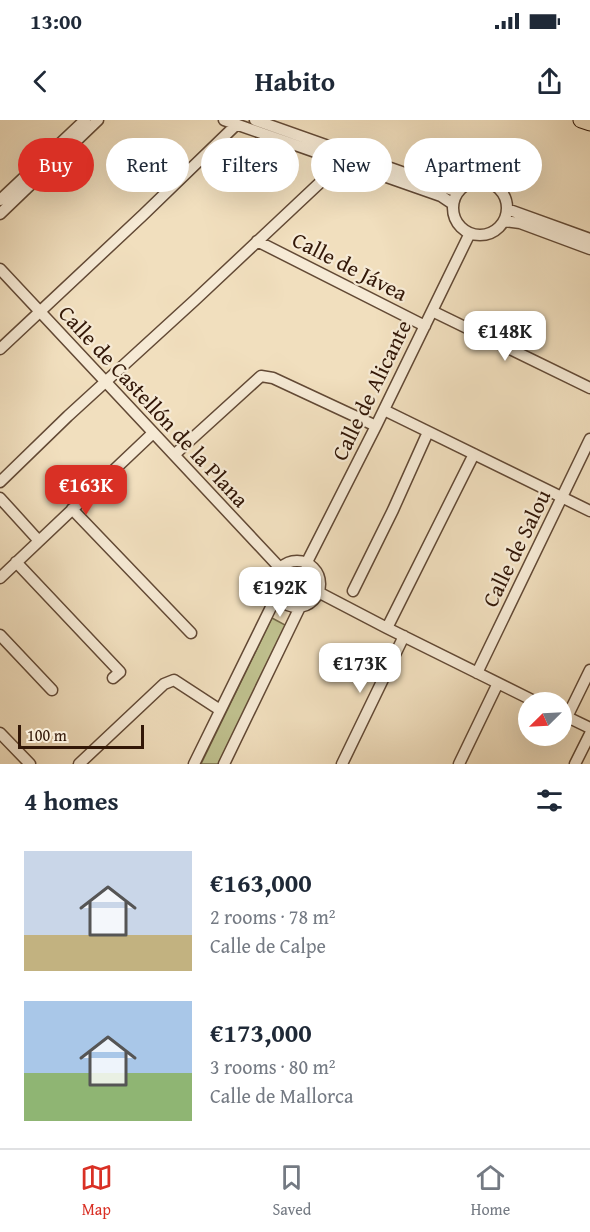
<!DOCTYPE html>
<meta charset="utf-8">
<style>
body{margin:0;font-family:"Gentium Book Plus",serif;background:#f6f6f7;color:#1f2937;height:100vh;display:flex;flex-direction:column;font-size:22px;white-space:nowrap}
*{box-sizing:border-box;margin:0}
p{font-size:20px;color:#747a83}
.icon{flex:none;width:33px;height:33px;fill:none;stroke:currentColor;stroke-width:2;stroke-linecap:round;stroke-linejoin:round}
.map{position:relative;height:644px;overflow:hidden}
.side{display:flex;flex-direction:column;background:#fff;flex:1}
.side>*{flex:none}
.guide{position:absolute;left:18px;top:18px;width:555px;height:54px;display:flex;gap:12px}
.needle{width:39px;rotate:246deg}
.fabs{position:absolute;left:518px;top:572px;display:grid;gap:12px}
.fabs a{display:grid;place-items:center;width:54px;height:54px;border-radius:50%;background:#fff;box-shadow:0 6px 24px #0002;font-size:30px}
.scale{position:absolute;left:18px;bottom:15px;width:126px;box-sizing:border-box;padding-left:6px;border:3px solid #321707;border-top:0;font-size:16px;line-height:21px;white-space:nowrap;color:#321707;-webkit-text-stroke:4px #f6ead5;paint-order:stroke}
.price{position:absolute;translate:-50% -51px;padding:0 14px;border-radius:12px;background:#fff;color:#222;font-size:20px;line-height:39px;filter:drop-shadow(0 2px 3px #0008)}
.price::after{content:'';position:absolute;left:50%;top:36px;width:18px;height:14px;margin-left:-9px;background:inherit;clip-path:polygon(0 0,100% 0,50% 100%)}
.price.active{background:#d93025;color:#fff}
ul{padding:0;list-style:none}
li{display:flex;align-items:center;gap:18px;height:150px;padding:0 24px}
li span{display:grid;place-items:center;flex:none;width:168px;height:120px;border-radius:0px;color:#555}
li>.icon{margin-inline-start:auto}
span .icon{width:72px;height:72px;fill:#fffc;stroke-width:1}
li b{font-size:26px}
h2{display:flex;justify-content:space-between;align-items:center;height:72px;padding:0 24px;font-size:26px}
.pill{padding:0 21px;border-radius:27px;background:#fff;box-shadow:0 6px 24px #0002;font-size:21px;line-height:54px}
.pill.active{background:#d93025;color:#fff}
.status{display:flex;justify-content:space-between;align-items:center;height:42px;padding:0 30px;background:#fff;direction:ltr}
.status svg{height:16px;fill:currentColor}
header{display:flex;justify-content:space-between;align-items:center;height:78px;padding:0 24px;background:#fff;font-size:27px;font-weight:800}
.tab-bar{display:flex;justify-content:space-around;align-items:center;height:84px;border-top:2px solid #e0e1e3;background:#fff;font-size:16px;color:#747a83}
.tab-bar a{display:grid;justify-items:center;gap:3px}
.tab-bar .active{color:#d93025}
.map>svg:first-child{display:block}
</style>
<div class="status"><b>13:00</b><svg viewBox="0 0 49 12"><path d="M0 12V9h3v3zM5 12V6h3v6zM10 12V3h3v9zM15 12V0h3v12zM26 1h20v11H26zM47 4h2v5h-2z"/></svg></div>
<header><svg class="icon" aria-label="back" viewBox="0 0 24 24"><path d="M15 5l-7 7 7 7"/></svg>Habito<svg class="icon" aria-label="share" viewBox="0 0 24 24"><path d="M12 15V3M7 8l5-5 5 5M5 13v7h14v-7"/></svg></header>
<div class="map">
<svg width="590" height="644" viewBox="0 0 590 644">
<rect width="100%" height="100%" fill="#f1dfbe"/>
<filter id="stains"><feTurbulence type="fractalNoise" baseFrequency=".00333" numOctaves="4"/><feColorMatrix values="0 0 0 0 .2 0 0 0 0 .09 0 0 0 0 .02 0 0 0 .5 -.17"/></filter>
<radialGradient id="worn" r=".72"><stop offset=".6" stop-color="#630" stop-opacity="0"/><stop offset="1" stop-color="#630" stop-opacity=".3"/></radialGradient>
<path fill="#bfc08e" stroke="#786c4a" stroke-width="1.5" d="M272 498 287 506 218 644H201Z"/>
<g fill="none" stroke-linecap="round" stroke-linejoin="round">
<defs>
<path id="minor" d="M224 0 441 76 453 84
M255 0 458 72
M453 88a27 27 0 1 1 54 0a27 27 0 1 1-54 0Z
M0 80 85 0
M507 89 590 119
M0 94 98 0
M504 101 520 103 590 129
M257 121 425 206
M0 149 280 448
M432 191 590 268
M0 229 143 95 236 5
M384 290 590 391
M174 335 261 256 273 258 376 306
M0 362 68 296 195 180 343 41
M0 378 39 421
M72 389 191 513
M274 464a23 23 0 1 1 46 0a23 23 0 1 1-46 0Z
M16 442 120 552 113 558
M306 444 376 306 470 113
M0 458 153 313
M353 471 393 390 428 312
M318 472 387 508 536 582
M387 508 474 334
M0 515 52 570
M477 553 590 319
M561 594 590 608
M567 597 590 550
M0 613 30 644
M79 644 164 564 174 560 220 590
M194 644 277 475
M224 644 300 487
M342 644 404 516
M459 644 498 563
M575 644 590 614"/>
<path id="highway" d="M581 0 590 3"/>
</defs>
<use href="#minor" stroke="#624935" stroke-width="13"/>
<use href="#highway" stroke="#321707" stroke-width="17"/>
<use href="#minor" stroke="#f6ead5" stroke-width="10"/>
<use href="#highway" stroke="#f1dfbe" stroke-width="15"/>
</g>
<g text-anchor="middle" stroke-width="4.5" stroke-linejoin="round" paint-order="stroke">
<g font-size="22" fill="#321707" stroke="#f6ead5">
<text transform="translate(350 146) rotate(27)" y="8">Calle de Jávea</text>
<text transform="translate(371 270) rotate(-64)" y="8">Calle de Alicante</text>
<text transform="translate(154 286) rotate(47)" y="8">Calle de Castellón de la Plana</text>
<text transform="translate(516 428) rotate(-64)" y="8">Calle de Salou</text>
</g>
</g>
<rect width="100%" height="100%" filter="url(#stains)"/>
<rect width="100%" height="100%" fill="url(#worn)"/>
</svg>
<div class="fabs">
<a><svg class="needle" viewBox="-14 -14 28 28"><path d="M0-13l5 13h-10z" fill="#e53935"/><path d="M0 13l5-13h-10z" fill="#747a83"/></svg></a>
</div>
<div class="scale">100 m</div>
<b class="price" style="left:505px;top:242px">€148K</b>
<b class="price active" style="left:86px;top:396px">€163K</b>
<b class="price" style="left:280px;top:498px">€192K</b>
<b class="price" style="left:360px;top:574px">€173K</b>
<div class="guide">
<a class="pill active">Buy</a>
<a class="pill">Rent</a>
<a class="pill">Filters</a>
<a class="pill">New</a>
<a class="pill">Apartment</a>
</div>
</div>
<section class="side">
<h2>4 homes<svg class="icon" aria-label="filters" viewBox="0 0 24 24"><path d="M4 7h16M4 17h16"/><circle cx="9" cy="7" r="2"/><circle cx="15" cy="17" r="2"/></svg></h2>
<ul>
<li><span style="background:linear-gradient(#c9d6e8 70%,#c2b280 0)"><svg class="icon" aria-label="home" viewBox="0 0 24 24"><path d="M3 11l9-7 9 7M6 9v11h12V9"/></svg></span><div><b>€163,000</b><p>2 rooms · 78 m²</p><p>Calle de Calpe</p></div></li>
<li><span style="background:linear-gradient(#a9c7e8 60%,#8fb573 0)"><svg class="icon" aria-label="home" viewBox="0 0 24 24"><path d="M3 11l9-7 9 7M6 9v11h12V9"/></svg></span><div><b>€173,000</b><p>3 rooms · 80 m²</p><p>Calle de Mallorca</p></div></li>
</ul>
</section>
<nav class="tab-bar">
<a class="active"><svg class="icon" aria-label="map" viewBox="0 0 24 24"><path d="M3 6l6-2 6 2 6-2v14l-6 2-6-2-6 2zM9 4v14M15 6v14"/></svg>Map</a>
<a><svg class="icon" aria-label="saved" viewBox="0 0 24 24"><path d="M7 4h10v16l-5-4-5 4z"/></svg>Saved</a>
<a><svg class="icon" aria-label="home" viewBox="0 0 24 24"><path d="M3 11l9-7 9 7M6 9v11h12V9"/></svg>Home</a>
</nav>
